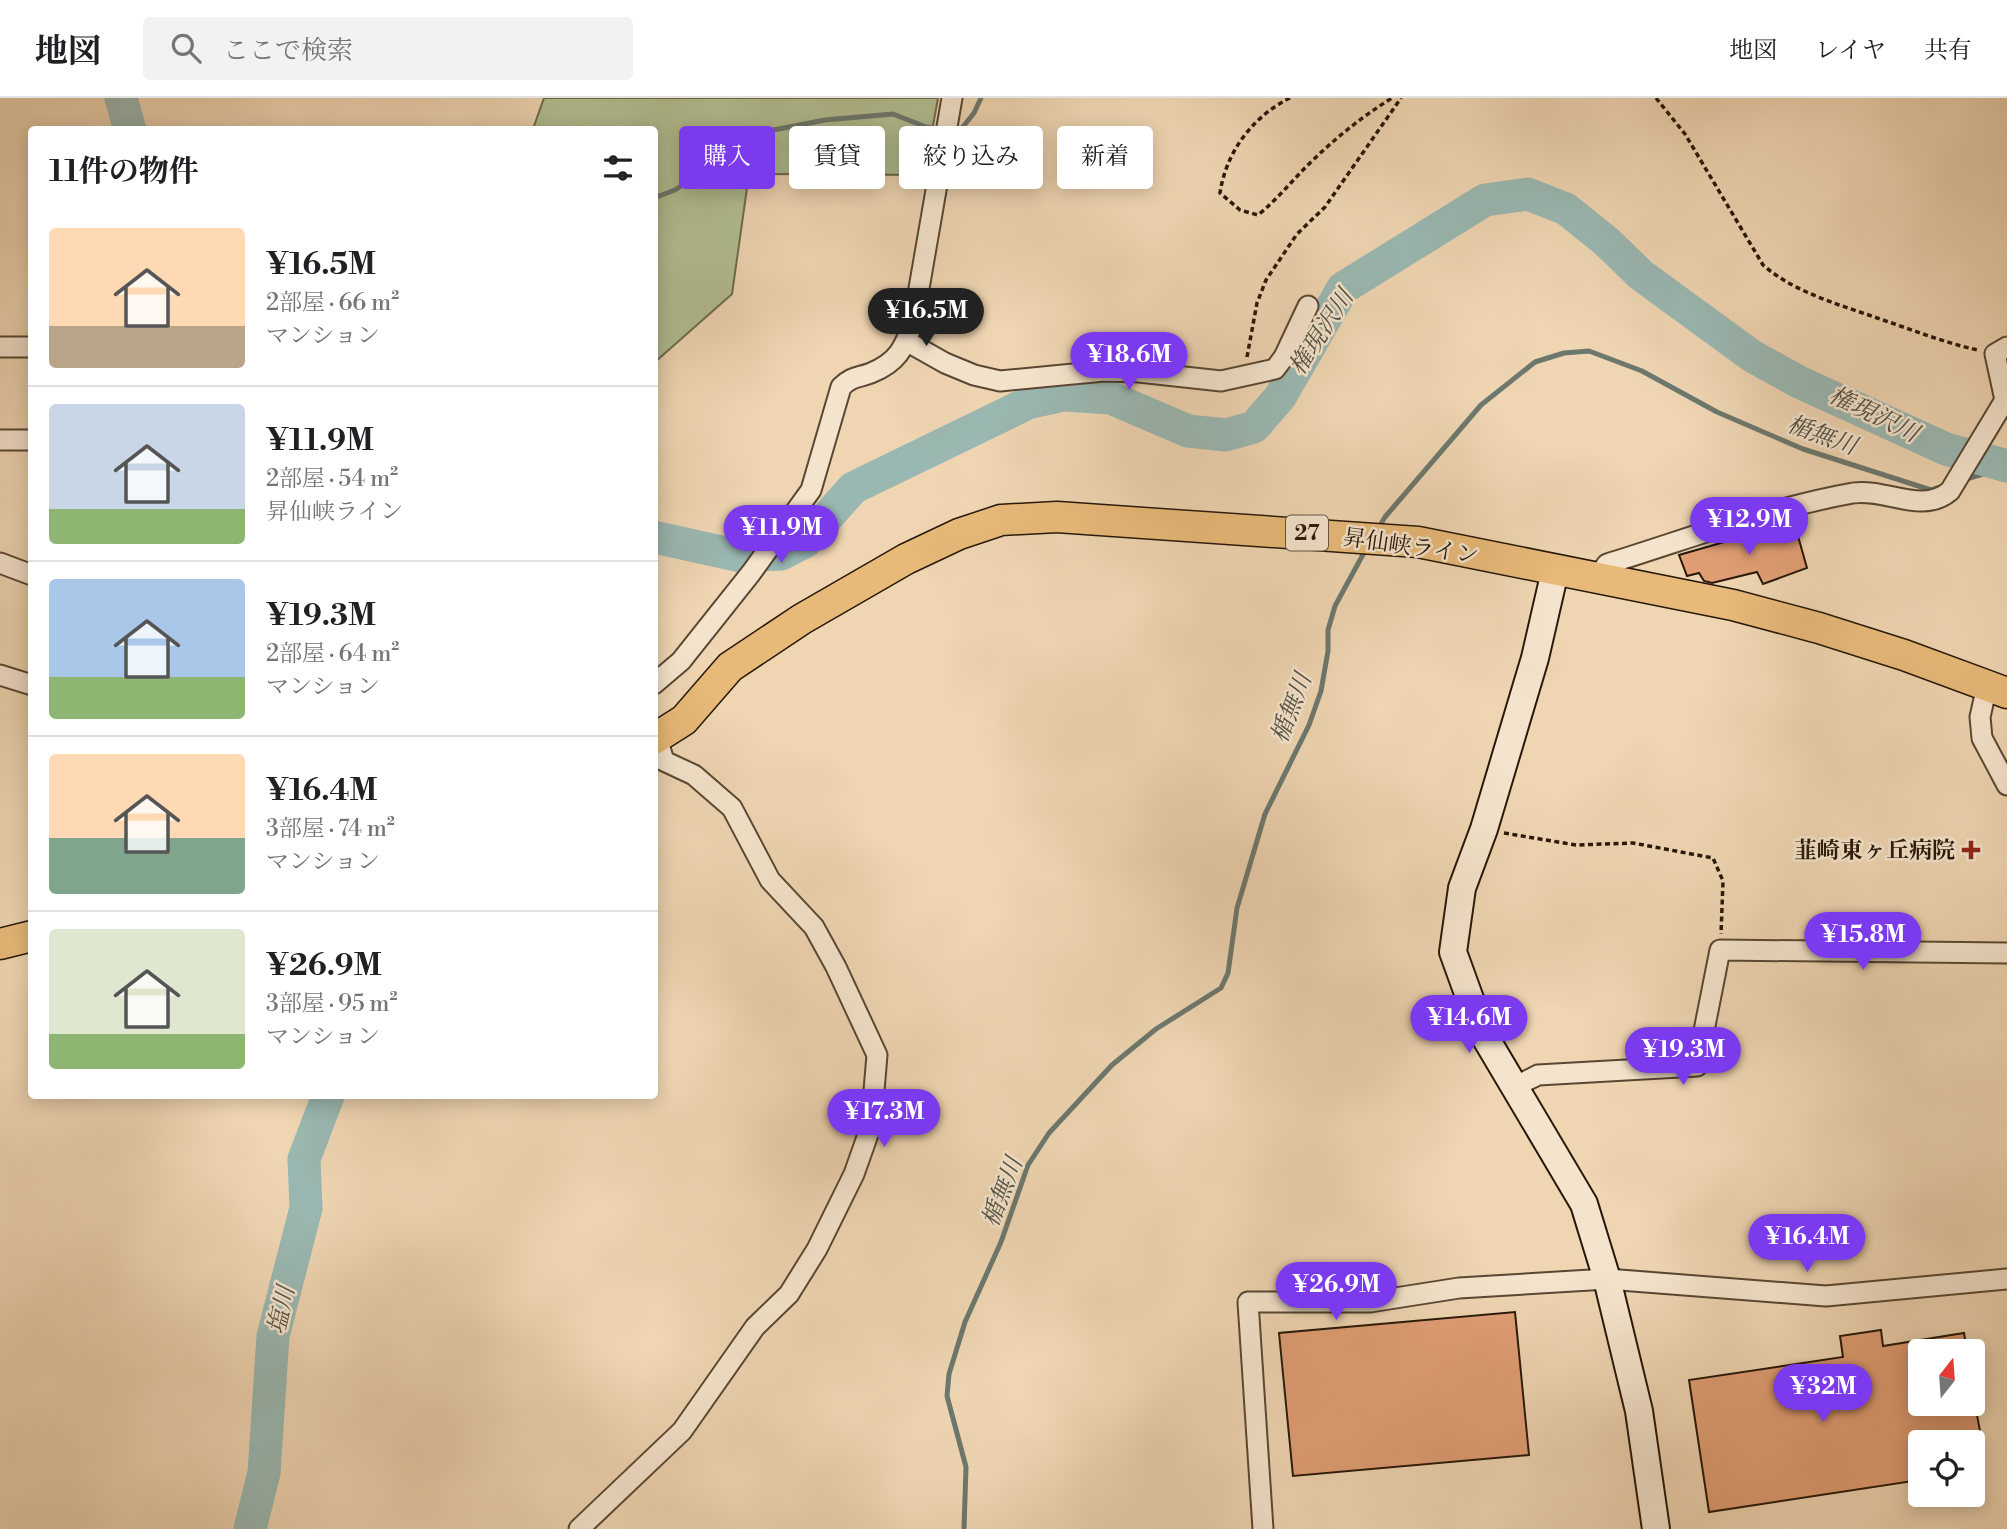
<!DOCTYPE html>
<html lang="ja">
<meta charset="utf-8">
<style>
body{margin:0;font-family:"Libre Bodoni","Noto Serif JP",serif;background:#f2f2f2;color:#202124;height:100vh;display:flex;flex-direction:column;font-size:26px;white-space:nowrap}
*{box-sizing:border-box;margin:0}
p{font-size:23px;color:#757577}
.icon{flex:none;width:38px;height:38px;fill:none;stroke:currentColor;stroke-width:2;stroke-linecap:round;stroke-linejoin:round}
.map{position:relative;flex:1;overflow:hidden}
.panel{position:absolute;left:28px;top:28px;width:630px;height:973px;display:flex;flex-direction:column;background:#fff;border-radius:7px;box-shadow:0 4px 18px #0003}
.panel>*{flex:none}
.top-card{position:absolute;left:679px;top:28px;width:665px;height:63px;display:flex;gap:14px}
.needle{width:46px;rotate:17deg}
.tools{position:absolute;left:1908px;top:1241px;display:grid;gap:14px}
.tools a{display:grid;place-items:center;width:77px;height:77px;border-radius:7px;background:#fff;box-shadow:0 4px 18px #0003;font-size:35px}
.price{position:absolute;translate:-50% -60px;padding:0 16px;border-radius:24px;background:#7c3aed;color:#fff;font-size:23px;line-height:46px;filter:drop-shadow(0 2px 4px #0008)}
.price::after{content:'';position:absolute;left:50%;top:42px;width:21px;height:16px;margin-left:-10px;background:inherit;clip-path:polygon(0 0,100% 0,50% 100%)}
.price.active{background:#222;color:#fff}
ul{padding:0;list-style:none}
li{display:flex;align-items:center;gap:21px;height:175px;padding:0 21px}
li+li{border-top:2px solid #e0e0e0}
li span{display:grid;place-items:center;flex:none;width:196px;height:140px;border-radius:7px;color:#555}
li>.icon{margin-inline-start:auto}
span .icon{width:84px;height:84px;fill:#fffc;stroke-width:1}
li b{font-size:30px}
h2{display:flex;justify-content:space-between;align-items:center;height:84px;padding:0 21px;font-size:30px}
.pill{padding:0 24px;border-radius:7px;background:#fff;box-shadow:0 4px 18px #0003;font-size:24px;line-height:63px}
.pill.active{background:#7c3aed;color:#fff}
header{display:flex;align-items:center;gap:42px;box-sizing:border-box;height:98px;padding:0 35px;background:#fff;border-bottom:2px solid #e0e0e0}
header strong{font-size:33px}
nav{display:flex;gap:38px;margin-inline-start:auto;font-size:24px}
.search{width:490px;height:63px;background:#f2f2f2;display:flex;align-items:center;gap:18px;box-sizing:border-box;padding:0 24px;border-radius:7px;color:#757577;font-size:26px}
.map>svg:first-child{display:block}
</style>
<header>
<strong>地図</strong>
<div class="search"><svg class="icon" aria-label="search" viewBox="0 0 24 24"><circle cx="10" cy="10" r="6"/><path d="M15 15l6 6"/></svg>ここで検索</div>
<nav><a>地図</a><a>レイヤ</a><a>共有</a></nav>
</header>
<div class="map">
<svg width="2007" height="1431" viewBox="0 0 2007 1431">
<rect width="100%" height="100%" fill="#efd5b2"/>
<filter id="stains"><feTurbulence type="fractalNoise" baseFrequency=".00286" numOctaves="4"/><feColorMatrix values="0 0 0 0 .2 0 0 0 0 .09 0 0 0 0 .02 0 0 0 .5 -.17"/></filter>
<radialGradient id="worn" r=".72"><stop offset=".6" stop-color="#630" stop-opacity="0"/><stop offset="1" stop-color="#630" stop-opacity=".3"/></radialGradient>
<path fill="#b2be91" stroke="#6c6b4d" stroke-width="2" d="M544 0H938L924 77 749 76 732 196 655 264 654 32 533 31Z"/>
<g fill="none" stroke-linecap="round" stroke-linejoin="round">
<path stroke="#6c786e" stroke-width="5" d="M654 100 675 92 763 34 825 22 893 16 926 29 954 34 962 30 974 15 981 0
M1963 382 2006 369
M1378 431 1385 419 1481 307 1535 264 1564 255 1589 253 1642 273 1717 314 1803 351 1931 392 1944 388
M964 1431 966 1369 947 1298 949 1276 965 1224 1001 1144 1028 1067 1049 1035 1112 967 1156 931 1221 890 1228 875 1237 810 1265 716 1309 627 1321 593 1328 553V532L1335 508 1366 451"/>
<path stroke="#9ab8b2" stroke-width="33" d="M121 0 130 32
M654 439 740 458 781 456 806 443 853 390 1028 305 1064 297 1111 300 1188 333 1226 337 1254 329 1280 299 1343 190 1485 102 1528 96 1566 111 1607 144 1641 177 1752 258 1799 284 1946 351 2007 368
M250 1431 264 1375 273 1238 306 1110 304 1061 328 998"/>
</g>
<path fill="#e09d74" stroke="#271809" stroke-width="2" d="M1794 424 1807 470 1763 486 1757 474 1712 485 1704 483 1699 475 1687 478 1679 457Z
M1515 1214 1529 1357 1293 1378 1279 1235Z
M1881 1232 1883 1248 1964 1235 1967 1253H1920V1306H1975L1982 1344H1920V1382L1709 1414 1689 1282 1843 1259 1840 1238Z"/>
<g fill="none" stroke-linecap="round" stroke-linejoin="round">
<defs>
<path id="street" d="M906 243 945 265 974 277 1000 283 1104 273 1139 274 1221 283 1275 271 1284 259 1308 208
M0 249H32
M0 342H32
M0 465 32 477
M1598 479 1607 466C1688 441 1769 410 1853 395 1886 390 1922 417 1950 393L2005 302 1995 256 2007 249
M0 577 32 587
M654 586 681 563 751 475 811 392 841 289C852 278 858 280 871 275 898 264 904 250 913 225L952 0
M1987 588 1980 619 1982 640 2007 687
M1516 988 1538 977 1697 968 1720 852 2007 855
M579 1431 682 1333 755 1229 789 1196 817 1151 854 1076 871 1028 877 957 836 869 814 829 770 782 732 710 694 677 664 663 654 630
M1263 1431 1248 1204H1370L1459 1190 1607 1181 1826 1198 2007 1181"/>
<path id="secondary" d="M1555 473 1535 560 1484 731 1462 790 1453 854 1482 934 1584 1106 1607 1181 1639 1313 1656 1431"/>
<path id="primary" d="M654 641 684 622 730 569 802 521 906 461 959 436 1001 422 1057 419 1418 444 1733 507 1819 530 1904 557 2007 595
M0 846 32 838"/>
</defs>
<use href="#street" stroke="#594733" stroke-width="23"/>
<use href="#secondary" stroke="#271809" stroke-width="30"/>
<use href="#primary" stroke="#271809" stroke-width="33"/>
<path stroke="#271809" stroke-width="3.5" stroke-dasharray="5 3.5" stroke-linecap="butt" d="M1290 0C1253 18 1226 54 1220 95L1240 112 1258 117C1279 100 1294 80 1313 62 1338 38 1363 18 1392 0
M1656 0 1685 36 1763 167C1795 195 1841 207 1880 221 1913 232 1945 245 1978 252
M1247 259 1257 205 1266 182 1297 136 1325 109 1401 0
M1504 735 1576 747 1633 745 1713 760 1723 783 1721 836"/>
<use href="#street" stroke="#f5e4cd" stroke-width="19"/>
<use href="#secondary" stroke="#f5e4cd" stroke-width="26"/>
<use href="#primary" stroke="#e8ba79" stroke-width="30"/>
</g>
<path fill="#8f2418" stroke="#f5e4cd" stroke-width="2.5" d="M1967.5 741.5h7v7h7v7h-7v7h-7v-7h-7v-7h7z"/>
<g text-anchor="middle" stroke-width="5" stroke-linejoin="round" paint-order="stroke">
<rect fill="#f5e4cd" stroke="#655544" stroke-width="2" x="1286" y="417.5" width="42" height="35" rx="5"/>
<g font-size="21" font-weight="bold" fill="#271809">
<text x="1307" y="442">27</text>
</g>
<g font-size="23" fill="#271809" stroke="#f5e4cd">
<text transform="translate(1411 448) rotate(8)" y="8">昇仙峡ライン</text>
</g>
<g font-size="23" font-weight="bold" fill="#271809" stroke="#f5e4cd" text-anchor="end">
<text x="1955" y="760">韮崎東ヶ丘病院</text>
</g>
<g font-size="24" font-style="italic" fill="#4f5044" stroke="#f5e4cd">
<text transform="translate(1321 234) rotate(-57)" y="8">権現沢川</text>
<text transform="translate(1874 316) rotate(26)" y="8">権現沢川</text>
<text transform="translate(1822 337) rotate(20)" y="8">楯無川</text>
<text transform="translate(1291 610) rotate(-69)" y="8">楯無川</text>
<text transform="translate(1002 1094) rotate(-69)" y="8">楯無川</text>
<text transform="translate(281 1212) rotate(-77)" y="8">塩川</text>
</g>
</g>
<rect width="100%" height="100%" filter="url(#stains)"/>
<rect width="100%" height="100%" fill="url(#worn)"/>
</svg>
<div class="tools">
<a><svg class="needle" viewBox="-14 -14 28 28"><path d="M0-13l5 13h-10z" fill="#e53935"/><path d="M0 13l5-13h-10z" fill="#757577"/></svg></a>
<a><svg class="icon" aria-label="locate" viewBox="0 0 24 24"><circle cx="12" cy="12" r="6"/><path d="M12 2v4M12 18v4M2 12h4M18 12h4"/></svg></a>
</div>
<b class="price active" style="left:926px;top:250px">¥16.5M</b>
<b class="price" style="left:1129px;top:294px">¥18.6M</b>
<b class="price" style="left:1749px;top:459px">¥12.9M</b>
<b class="price" style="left:781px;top:467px">¥11.9M</b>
<b class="price" style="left:1863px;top:874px">¥15.8M</b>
<b class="price" style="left:1469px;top:957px">¥14.6M</b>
<b class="price" style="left:1683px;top:989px">¥19.3M</b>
<b class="price" style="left:884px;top:1051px">¥17.3M</b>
<b class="price" style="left:1807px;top:1176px">¥16.4M</b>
<b class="price" style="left:1336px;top:1224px">¥26.9M</b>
<b class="price" style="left:1823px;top:1326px">¥32M</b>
<div class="top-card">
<a class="pill active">購入</a>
<a class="pill">賃貸</a>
<a class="pill">絞り込み</a>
<a class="pill">新着</a>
</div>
<section class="panel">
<h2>11件の物件<svg class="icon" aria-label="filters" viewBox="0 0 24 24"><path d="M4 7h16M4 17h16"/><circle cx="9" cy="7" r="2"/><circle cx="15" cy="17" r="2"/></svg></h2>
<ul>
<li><span style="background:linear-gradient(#ffd9b3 70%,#b9a48a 0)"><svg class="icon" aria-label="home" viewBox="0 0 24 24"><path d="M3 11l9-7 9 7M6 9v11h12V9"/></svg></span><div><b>¥16.5M</b><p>2部屋 · 66 m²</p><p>マンション</p></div></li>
<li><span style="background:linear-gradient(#c9d6e8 75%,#8fb573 0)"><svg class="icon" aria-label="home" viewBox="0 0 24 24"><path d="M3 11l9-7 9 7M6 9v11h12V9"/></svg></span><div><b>¥11.9M</b><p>2部屋 · 54 m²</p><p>昇仙峡ライン</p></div></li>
<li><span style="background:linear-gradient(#a9c7e8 70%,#8fb573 0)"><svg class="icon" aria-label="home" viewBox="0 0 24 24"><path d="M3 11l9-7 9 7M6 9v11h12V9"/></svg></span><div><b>¥19.3M</b><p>2部屋 · 64 m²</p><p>マンション</p></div></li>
<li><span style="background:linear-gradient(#ffd9b3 60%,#7fa58c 0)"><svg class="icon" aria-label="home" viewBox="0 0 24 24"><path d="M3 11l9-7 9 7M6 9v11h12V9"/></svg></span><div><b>¥16.4M</b><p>3部屋 · 74 m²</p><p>マンション</p></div></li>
<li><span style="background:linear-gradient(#dfe7d0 75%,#8fb573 0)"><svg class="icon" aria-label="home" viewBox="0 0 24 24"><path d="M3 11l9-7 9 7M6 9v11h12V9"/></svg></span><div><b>¥26.9M</b><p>3部屋 · 95 m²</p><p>マンション</p></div></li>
</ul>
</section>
</div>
